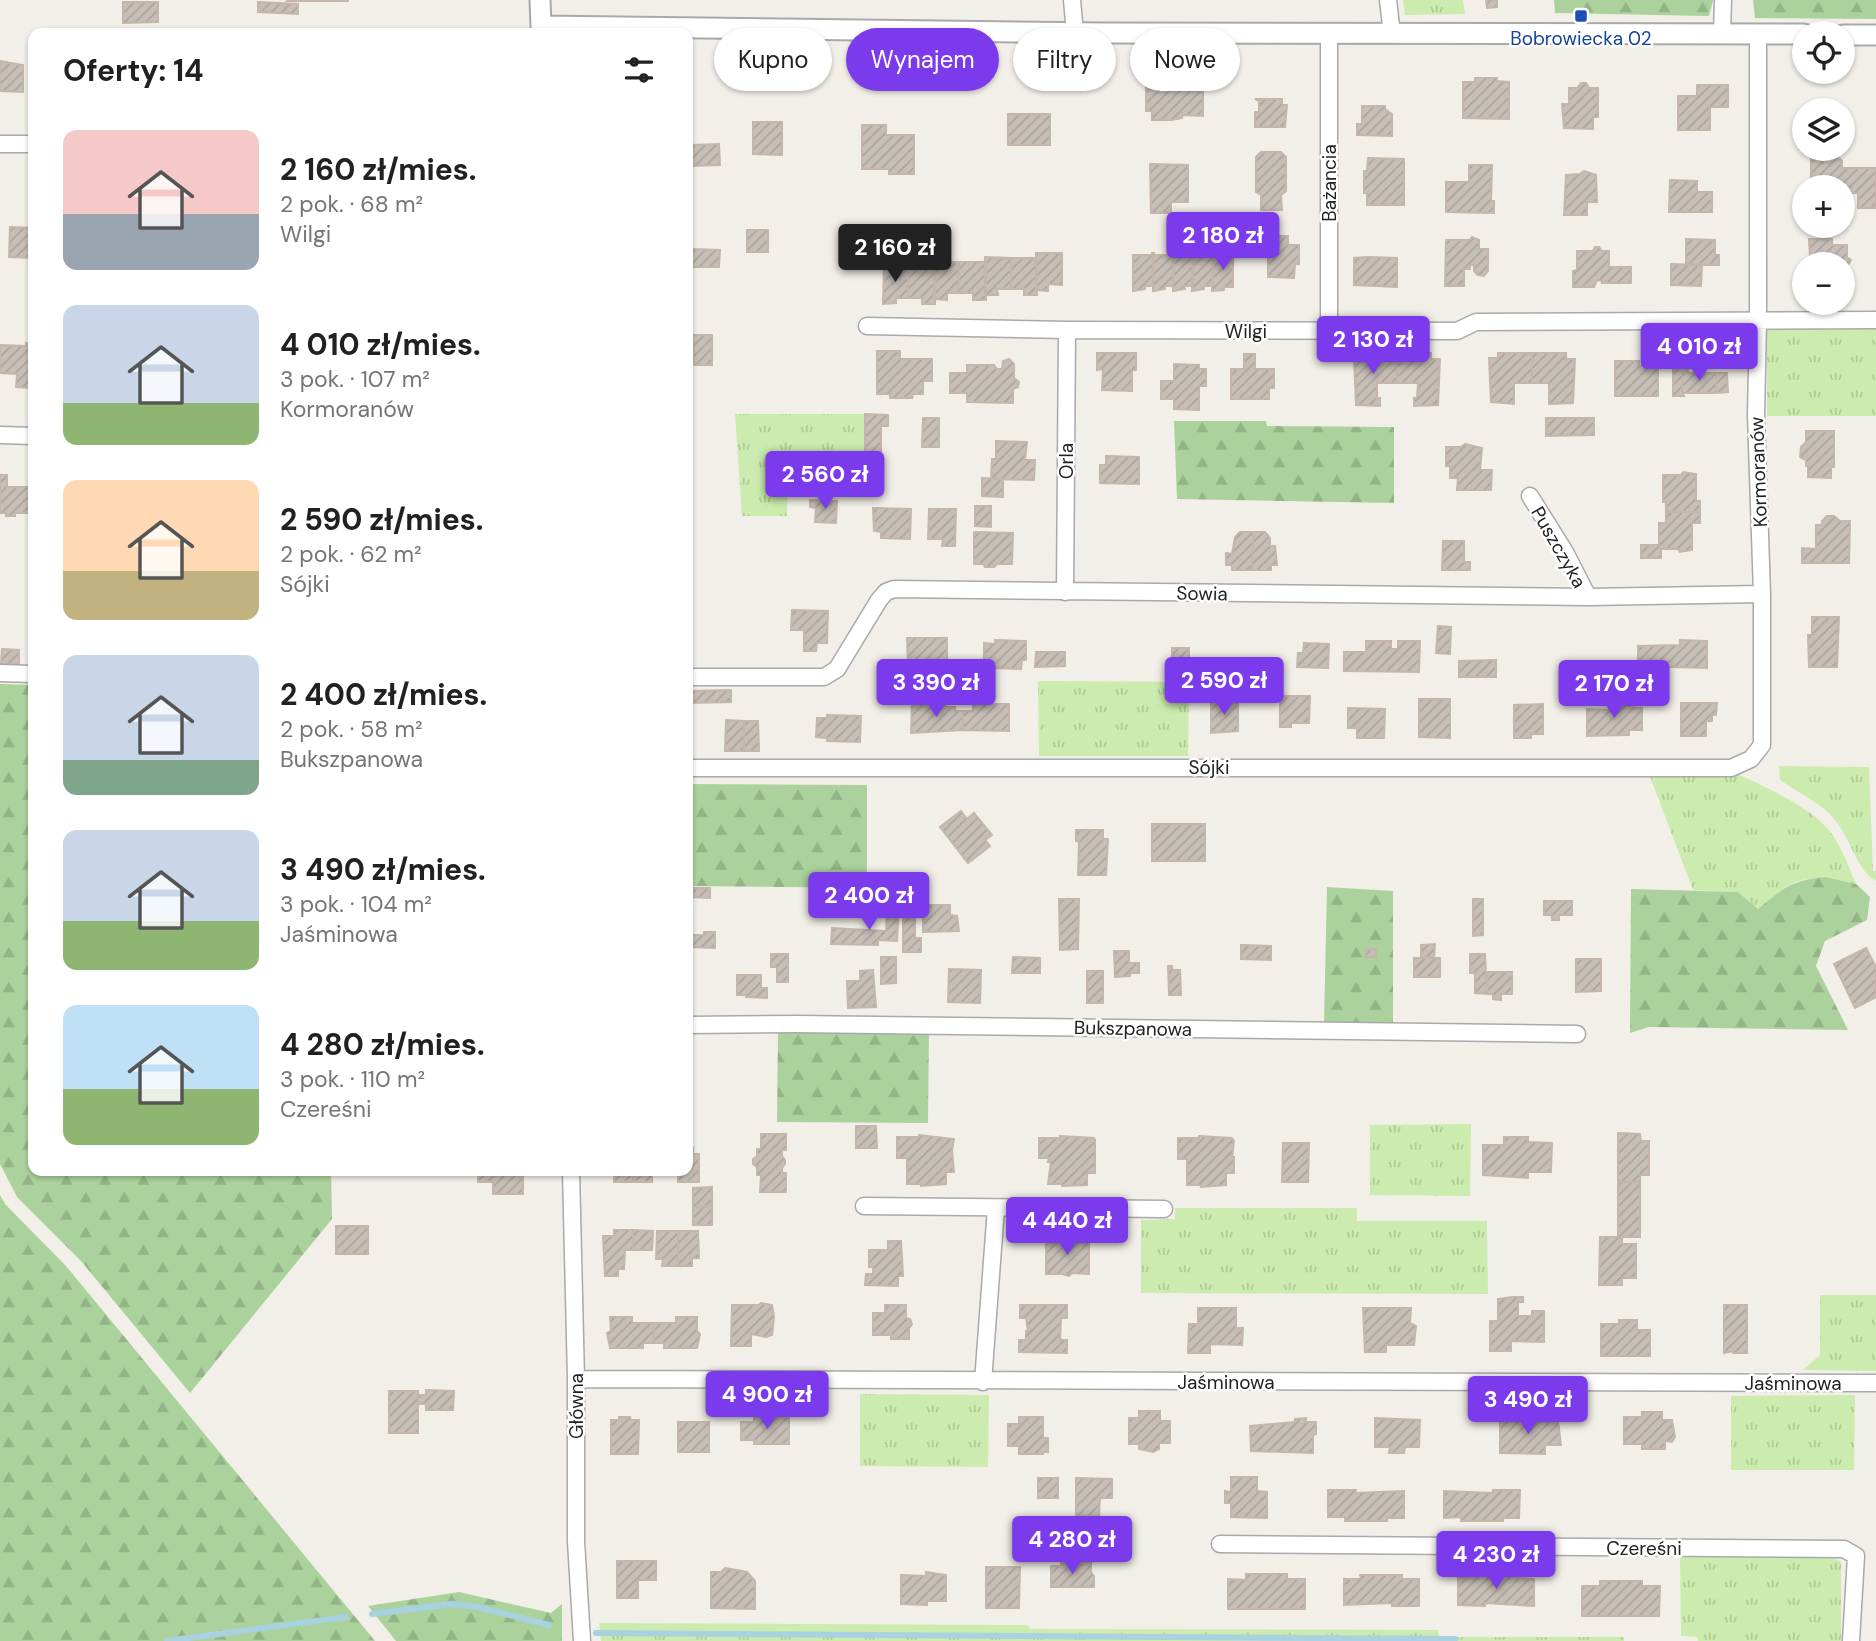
<!DOCTYPE html>
<html lang="pl">
<meta charset="utf-8">
<style>
body{margin:0;font-family:"DM Sans",sans-serif;background:#f6f6f6;color:#202124;height:100vh;display:flex;flex-direction:column;font-size:26px;white-space:nowrap}
*{box-sizing:border-box;margin:0}
p{font-size:23px;color:#757577}
.icon{flex:none;width:38px;height:38px;fill:none;stroke:currentColor;stroke-width:2;stroke-linecap:round;stroke-linejoin:round}
.map{position:relative;flex:1;overflow:hidden}
.drawer{position:absolute;left:28px;top:28px;width:665px;height:1148px;display:flex;flex-direction:column;background:#fff;border-radius:14px;box-shadow:0 2px 5px #0004}
.drawer>*{flex:none}
.guide{position:absolute;left:714px;top:28px;width:665px;height:63px;display:flex;gap:14px}
.tools{position:absolute;left:1792px;top:21px;display:grid;gap:14px}
.tools a{display:grid;place-items:center;width:63px;height:63px;border-radius:50%;background:#fff;box-shadow:0 2px 5px #0004;font-size:35px}
.price{position:absolute;translate:-50% -60px;padding:0 16px;border-radius:7px;background:#7c3aed;color:#fff;font-size:23px;line-height:46px;filter:drop-shadow(0 2px 4px #0008)}
.price::after{content:'';position:absolute;left:50%;top:42px;width:21px;height:16px;margin-left:-10px;background:inherit;clip-path:polygon(0 0,100% 0,50% 100%)}
.price.current{background:#222;color:#fff}
ul{padding:0;list-style:none}
li{display:flex;align-items:center;gap:21px;height:175px;padding:0 35px}
li span{display:grid;place-items:center;flex:none;width:196px;height:140px;border-radius:14px;color:#555}
li>.icon{margin-inline-start:auto}
span .icon{width:84px;height:84px;fill:#fffc;stroke-width:1}
li b{font-size:30px}
h2{display:flex;justify-content:space-between;align-items:center;height:84px;padding:0 35px;font-size:30px}
.pill{padding:0 24px;border-radius:32px;background:#fff;box-shadow:0 2px 5px #0004;font-size:24px;line-height:63px}
.pill.current{background:#7c3aed;color:#fff}
.map>svg:first-child{display:block}
</style>
<div class="map">
<svg width="1876" height="1641" viewBox="0 0 1876 1641">
<defs>
<pattern id="grass-tufts" width="24" height="20" patternUnits="userSpaceOnUse" patternTransform="scale(1.75)"><rect width="24" height="20" fill="#cbecae"/><path d="M3 7l-1-3M5 7V3M7 7l1-3M15 17l-1-3M17 17v-4M19 17l1-3" fill="none" stroke="#aeca95"/></pattern>
<pattern id="forest-firs" width="22" height="20" patternUnits="userSpaceOnUse" patternTransform="scale(1.75)"><rect width="22" height="20" fill="#abd29c"/><path d="M5 1l3.5 6h-7zM16 11l3.5 6h-7z" fill="#93b486"/></pattern>
<pattern id="building-hatch" width="6" height="6" patternUnits="userSpaceOnUse" patternTransform="scale(1.75)"><rect width="6" height="6" fill="#c7bfb7"/><path d="M-1 1l2-2M0 6l6-6M5 7l2-2" fill="none" stroke="#aba49d"/></pattern>
</defs>
<rect width="100%" height="100%" fill="#f2efe8"/>
<path fill="url(#grass-tufts)" d="M1403 0H1463L1465 14 1405 15Z
M1767 325H1876V416H1767Z
M735 414H865L864 473 788 471 787 516H742Z
M1038 681 1189 682 1188 756H1039Z
M1779 766 1869 767 1873 871H1876V881C1855 869 1850 834 1830 814 1816 801 1796 791 1780 780Z
M1735 773C1764 786 1814 808 1832 834 1842 848 1849 868 1856 884 1807 873 1795 876 1758 909L1738 892 1693 890 1649 774Z
M1471 1124 1470 1196 1370 1195V1125Z
M1175 1208H1357V1221H1487L1488 1294 1141 1293V1220L1175 1219Z
M1820 1295H1876V1371L1803 1370 1820 1355Z
M860 1394 989 1395 988 1467 860 1466Z
M1855 1395 1854 1470H1731V1396Z
M1825 1553 1841 1562V1641H1698V1637L1681 1636 1680 1555Z
M599 1623 1028 1625 1030 1629 1438 1630 1439 1637H1624V1641H601Z"/>
<path fill="url(#forest-firs)" d="M1554 0H1713L1709 16 1555 13Z
M1753 0H1876V19L1755 18Z
M1174 421H1266L1267 426 1394 427V503L1177 499Z
M0 684 33 685V1171H331L332 1219 190 1393 81 1261 17 1197 0 1164Z
M688 784 867 785V888L688 886Z
M1825 877 1856 884 1870 897 1867 920 1825 941 1816 966 1848 1030 1649 1027 1630 1033 1631 889 1738 892 1758 909C1783 888 1792 880 1825 877Z
M1327 887 1393 891V1024L1324 1025Z
M778 1031 929 1033 928 1123 777 1122Z
M0 1195 5 1204 66 1266 375 1641H0Z
M459 1592 551 1613 562 1604V1641H396L368 1606Z"/>
<g fill="none" stroke-linecap="round" stroke-linejoin="round">
<path stroke="#a8d2e0" stroke-width="6" d="M372 1614 451 1604 478 1607 549 1625
M596 1633 1455 1639
M167 1641 346 1617"/>
</g>
<path fill="url(#building-hatch)" stroke="#c4b6aa" stroke-width="2" d="M288 0H348V1H287Z
M1486 0H1497V7L1487 8Z
M123 2H158V22L123 23Z
M258 2 298 4V14L258 12Z
M379 29H398V33H379Z
M32 54H33V101H31Z
M0 61 23 65V92L0 91Z
M1475 78H1497V81L1509 82V119L1463 118V82H1475Z
M1146 81 1182 82V86L1203 85V116L1182 115V118L1171 120H1152V111H1146Z
M1581 83H1586L1589 88H1598V117H1593V129L1564 128 1562 104H1569V88H1577Z
M1697 85H1728V107H1710V130H1678V96H1697Z
M1255 99H1282V105H1287L1285 127H1255V112H1259V101Z
M1362 106H1385V109L1392 114V136L1357 135V124H1362Z
M1008 114H1050V145H1008Z
M753 122H782V155L753 154Z
M862 125H886V135H914V174H889V169H862Z
M719 144 720 165 692 166 691 145Z
M1811 150H1835V154L1842 161V168H1876V208H1858V193H1843V187H1818L1811 180Z
M1261 152H1281L1286 157V191L1281 195 1282 210H1261V195L1256 192V157Z
M1368 158 1404 159V205H1367V193H1364V171H1367Z
M1150 164 1188 165V202H1171V213H1151Z
M1469 165H1492L1491 201H1494V213L1446 212V182H1469Z
M1584 171 1596 175 1597 202H1587V215H1564L1566 175 1580 174Z
M1670 180 1697 181V192H1712V212H1669Z
M10 227 33 228V258L9 257Z
M747 230H768V252H747Z
M1268 236H1288V245H1299V264H1295L1294 278 1268 277Z
M1472 237 1479 240V249H1488V271L1484 276 1478 275 1474 271V265H1470V269H1464V286H1445L1446 240H1470Z
M1686 239 1715 240V255H1719V265L1686 264Z
M1809 239H1832V245H1847V257L1851 260 1847 267V291H1843V264H1822V258H1810Z
M1595 247H1599L1602 251H1609V267H1631V283H1602V281L1597 280 1594 287H1573V271L1577 270V251H1593Z
M691 249 720 250 719 267H691Z
M1036 253H1062V285L1048 284V291L1036 290Z
M1152 253H1154L1153 286H1145V289L1133 291V255H1152Z
M1172 253 1174 255 1173 286H1165V289L1153 291V255H1172Z
M1192 254H1194L1193 286H1184L1185 289 1173 291V255L1192 256Z
M1212 254H1214L1213 286H1204V289L1192 291 1193 255 1212 256Z
M1231 254H1233V287H1224V290L1212 291 1213 256Z
M985 257 1011 258V289H997L998 295H985Z
M1367 257 1397 258V287L1354 285V258Z
M1011 258H1036L1037 295H1024V289H1011Z
M934 262H959L958 293H947V300L934 299Z
M959 262H986V300H973V293H958Z
M1671 264 1702 265 1701 286 1671 285Z
M884 266H908V298H896V303L883 304Z
M908 266 935 267V304H922V298H908Z
M693 335H712V365H693Z
M26 343H33V388L16 387 17 374 0 373V345L26 346Z
M877 351H900V359H932V381H923V394H913L912 398H890V394H877Z
M1364 352H1381V358L1386 359V353H1397V383H1377V398H1380V406L1356 405 1354 358H1364Z
M1097 353H1136V370H1132V391L1102 390 1103 369 1097 370Z
M1397 353H1409V359H1414V353H1431V359H1440L1438 405 1414 406V398H1417L1418 383H1397Z
M1498 353H1532V383H1514V404L1491 402 1489 358H1498Z
M1532 353H1566V359H1575L1573 403 1549 404V383H1532Z
M1244 354H1255V369H1274V388H1269V399H1231V369H1244Z
M1009 359 1014 364V378L1019 382 1018 387 1013 389V403L967 402V393H950V373H967V365H994L997 369H1002L1003 361Z
M1615 361H1639L1640 366H1658V396H1615Z
M1673 361H1688V373H1682V393L1684 396H1673Z
M1174 364 1199 365V369H1206V386H1199V410L1174 409V399H1161V381H1174Z
M1682 373H1716V393H1682Z
M1716 373H1727L1728 392 1716 393Z
M865 414 888 415V426H881V452H865Z
M923 418H939V447H922Z
M1546 418H1594V435L1546 436Z
M1806 431H1834V467H1831V478L1808 477V466H1806V460L1800 457 1801 447 1806 442Z
M996 441 1027 442 1025 460H1035L1034 480 991 479 992 459H996Z
M1465 444 1482 448 1480 470H1492L1491 490H1457L1458 478H1450V466H1446V447H1461Z
M1106 456 1139 457V484L1100 483V465H1106Z
M1683 472 1696 474V501H1700V512H1666V502H1663V475H1681Z
M0 475H7V487H33V513H15V516H6V513H0Z
M982 478 1003 479V497L982 496Z
M810 500 837 501 836 523 815 522 816 508 810 507Z
M975 506H991V527L975 526Z
M873 508 911 509 910 539 881 538V532L874 531Z
M929 509H956L955 546H942L943 539H928Z
M1666 512H1700V523H1692V550L1680 552 1678 549H1661V558H1641V545H1659V523H1666Z
M1827 516H1834L1840 521H1850L1849 563H1802V548L1816 549V525H1822V521Z
M974 532 1013 533 1012 564H997L994 567H985L983 564H974Z
M1240 532H1253L1252 570H1232V565H1226V553L1232 554 1235 537Z
M1253 532H1265L1270 538V546H1275L1277 565H1271V570H1252Z
M1443 541H1464V562H1470V570H1442Z
M792 610 828 611 827 643H817L816 651H804V630H791Z
M1812 617H1839L1837 667H1809L1808 635H1812Z
M1438 626 1451 627 1450 654 1436 653Z
M907 638H947V670H908Z
M995 640 1026 641V660H1022L1021 669 995 668V665H984V643L995 644Z
M1680 640 1707 641V668L1638 666V646L1680 645Z
M1366 641H1391V649H1398V641H1420L1419 672 1344 671V652H1366Z
M1304 643 1329 644 1328 668 1297 667 1298 653H1303Z
M1172 648H1189V668H1172Z
M2 649 19 650V665L1 664Z
M1036 652H1065V666L1035 667Z
M1496 660V677H1459V661Z
M731 690V702L688 703V691Z
M1280 696H1310L1309 723H1291V727H1280Z
M1419 699H1450V738L1419 737Z
M1211 702H1238V731L1211 733Z
M1609 702 1630 703V707L1642 708V730H1629V735L1587 736V709L1609 710Z
M1681 703H1717L1716 715H1712V721H1706V736H1681Z
M912 704 945 705V707H955V711H963V730L911 733Z
M973 704H1009V731L963 730V711H973Z
M1543 704V734H1531V738H1514V705Z
M1348 708 1385 709 1384 738H1357V728H1348Z
M827 715 861 716 860 742 827 741V738L816 737 817 718H827Z
M726 720 744 721V751H725Z
M744 721H758L759 751H744Z
M961 811 967 819 974 813 992 835 985 840 990 846 968 863 940 827Z
M1152 824H1205V861H1152Z
M1076 830H1103V839H1108L1106 875H1078L1079 842 1076 841Z
M688 888H710V898L688 897Z
M1059 899H1079L1078 949 1060 950Z
M1473 899H1483V935L1473 936Z
M1544 901H1572V915H1559V920H1552V915H1544Z
M887 905 899 906 897 941 878 940V945L831 944 832 928 886 931Z
M923 905H950V915L957 916 959 931 923 932Z
M903 918H915V938H921V952H903Z
M704 932H715V948L689 947V935H704Z
M1435 944 1434 957H1421V945Z
M1241 945 1271 946V960L1241 959Z
M1866 948 1876 967V997L1855 1008 1834 964Z
M1376 949V957H1366L1365 950Z
M1114 951H1129V963H1139V973H1130V976L1115 977Z
M771 954H788V982H777V967H771Z
M1470 954H1485L1487 994 1475 993V973H1470Z
M881 957H896V983L881 984Z
M1013 957 1040 958V973H1012Z
M1414 958H1440V977H1414Z
M1576 959H1601V991L1576 992Z
M1168 966H1172V970H1180L1181 995H1169Z
M949 969 981 970 980 1003 948 1002Z
M873 970 876 1007 848 1008 847 981H860V971Z
M1087 971H1103V1003H1087Z
M1488 972H1512V994H1501V1000L1493 999V994H1487Z
M737 975H761V988H767V998L746 997V995H737Z
M856 1126H876L877 1148H856Z
M1618 1133 1640 1134 1641 1141H1649V1175H1640V1182H1618Z
M761 1134H786V1150H782V1156L785 1160V1164L782 1168V1173H786V1192H760L761 1175H757V1167L753 1164V1159L757 1156V1149H761Z
M919 1135 954 1139 952 1150 954 1172H946V1184L921 1186V1184H907V1158H897V1137H919Z
M1060 1136 1094 1138 1095 1140V1173H1087V1185L1062 1186V1184H1048L1051 1162H1048L1049 1158H1039V1138H1060Z
M1199 1136 1232 1138 1234 1141 1232 1157H1234V1173H1226V1185L1201 1187 1200 1185H1187V1159H1178V1138H1199Z
M1504 1137H1528V1142L1552 1143 1551 1172H1528V1178L1483 1175V1145H1504Z
M1283 1143H1309L1308 1182H1282Z
M688 1147H693V1154H699V1182H678V1171H688Z
M478 1171H513V1175H523V1194H493V1182H478Z
M603 1171H634L633 1182H614V1171Z
M634 1171H665V1174H652V1182H633Z
M1618 1182H1640V1237H1618Z
M712 1187V1206L693 1207V1188Z
M712 1206V1225H693V1207Z
M336 1226H368V1254H336Z
M614 1230H633V1250H625L624 1269H618V1276H605L603 1236H614Z
M633 1230 653 1231 652 1250H633Z
M657 1231H678V1266H662L663 1259H656Z
M678 1231H698L699 1258H692V1266H678Z
M1600 1237H1622V1244H1636V1278H1622V1285H1599Z
M1046 1239H1064V1243H1072V1239H1089V1274L1072 1273 1069 1276 1062 1274H1046Z
M888 1241H901L903 1276H898V1286L865 1285 866 1274H873V1267H869V1250H888Z
M1512 1297H1523V1302H1518V1316H1532V1311H1544V1342L1511 1341V1351H1490V1321H1498V1299Z
M761 1303 772 1305 774 1317 772 1335 766 1337 751 1334V1346H731L732 1305H759Z
M885 1305H906V1318L910 1319 912 1324 909 1329V1339H891V1335H873V1313H885Z
M1020 1305H1067V1318H1061L1060 1340H1067V1353L1019 1352V1340H1026V1331H1028L1026 1318H1020Z
M1724 1305H1747V1353H1733V1351L1724 1353Z
M1198 1308H1236V1328H1243L1242 1345 1210 1344V1353H1188L1189 1324H1198Z
M1363 1308H1411L1410 1323 1416 1326 1414 1345H1386V1352H1365Z
M610 1317H632V1323H654V1343H643V1348H610L607 1333 611 1331Z
M676 1317H697V1331L700 1334 697 1348H664V1343H654V1323H676Z
M1619 1320H1637V1330H1650V1356H1601V1324H1619Z
M426 1390 454 1391 453 1410H426V1404H418V1395H426Z
M389 1391H418V1433H389Z
M1139 1411H1160V1421H1170V1443H1159V1449L1153 1452 1139 1449V1444H1129V1418H1139Z
M1642 1412H1662V1420H1672L1675 1437 1672 1442 1665 1441V1449H1642V1444H1624V1417H1642Z
M619 1417H630L631 1420H639L638 1454H611V1420H619Z
M754 1417H789V1444H754V1440H741V1422H754Z
M1019 1417H1043V1438H1048V1452H1043V1454H1019V1446H1008V1424H1019Z
M1306 1418V1422H1316V1434L1313 1435V1453L1251 1451 1250 1426 1295 1422V1419Z
M1375 1418 1420 1420 1419 1447H1405L1404 1453H1389L1390 1447H1375Z
M1500 1418H1538V1421H1558L1561 1445H1545V1454L1500 1453Z
M678 1422H709V1452H678Z
M1231 1477H1257V1491L1267 1492V1518L1231 1517V1503H1225V1491L1231 1492Z
M1038 1478H1058V1498H1038Z
M1076 1478 1112 1479V1498H1100L1099 1517 1076 1516Z
M1328 1490H1356L1355 1493 1404 1491V1518H1387V1521H1345V1517H1328Z
M1493 1490H1520L1519 1518H1503V1521H1461V1517L1444 1518V1491L1493 1493Z
M617 1561H656V1580H638V1598H617Z
M1061 1563H1091V1572L1094 1576V1587H1051V1566H1061Z
M986 1567H1020L1019 1608H986Z
M725 1568 747 1572 755 1581V1609L711 1608V1572H721Z
M926 1572 946 1575V1601H927V1605L901 1604V1575L926 1576Z
M1246 1574H1287V1579H1305V1609H1228V1579L1246 1580Z
M1360 1575H1402V1579H1419V1606H1392V1603L1344 1605V1579H1361Z
M1475 1575H1517V1578L1534 1579V1606L1485 1603V1606L1458 1605V1578H1475Z
M1600 1581H1642V1586H1660L1659 1616H1582V1586H1600Z"/>
<g fill="none" stroke-linecap="round" stroke-linejoin="round">
<defs>
<path id="minor" d="M1072 0 1075 33
M1388 0 1392 34
M1329 34V331
M1722 34 1723 0
M0 144H33
M867 326 1067 330 1457 331 1476 322 1876 320
M0 435 33 436
M1530 496 1565 552 1588 597
M1065 592 1067 330
M0 673 33 674
M688 677H824L837 669 879 600 886 592 894 589 1588 597 1762 594
M688 768H1731L1751 759 1762 745V594L1756 415 1758 320V34
M688 1025 796 1024 1577 1034
M571 1171 576 1379V1541L582 1641
M864 1206 1164 1209
M576 1379 1876 1383
M983 1382 996 1208
M1220 1544 1844 1549 1856 1556 1851 1641"/>
<path id="tertiary" d="M540 0 541 26 1104 33 1804 34
M1843 35H1876"/>
</defs>
<use href="#minor" stroke="#a9a9a9" stroke-width="19"/>
<use href="#tertiary" stroke="#a9a9a9" stroke-width="23"/>
<use href="#minor" stroke="#fff" stroke-width="16"/>
<use href="#tertiary" stroke="#fff" stroke-width="19"/>
</g>
<rect fill="#1a4fb4" stroke="#fff" stroke-width="2.5" x="1574" y="9" width="14" height="14" rx="3.5"/>
<g text-anchor="middle" stroke-width="5" stroke-linejoin="round" paint-order="stroke">
<g font-size="19" fill="#164399" stroke="#fff">
<text x="1581" y="45">Bobrowiecka 02</text>
</g>
<g font-size="19" fill="#222" stroke="#fff">
<text transform="translate(1329 183) rotate(-90)" y="7">Bażancia</text>
<text x="1246" y="338">Wilgi</text>
<text transform="translate(1066 461) rotate(-90)" y="7">Orla</text>
<text transform="translate(1758 472) rotate(-92)" y="7">Kormoranów</text>
<text transform="translate(1559 547) rotate(60)" y="7">Puszczyka</text>
<text transform="translate(1202 593) rotate(1)" y="7">Sowia</text>
<text x="1209" y="774">Sójki</text>
<text transform="translate(1133 1028) rotate(1)" y="7">Bukszpanowa</text>
<text x="1226" y="1389">Jaśminowa</text>
<text x="1793" y="1390">Jaśminowa</text>
<text transform="translate(576 1406) rotate(-90)" y="7">Główna</text>
<text x="1644" y="1555">Czereśni</text>
</g>
</g>
</svg>
<div class="tools">
<a><svg class="icon" aria-label="locate" viewBox="0 0 24 24"><circle cx="12" cy="12" r="6"/><path d="M12 2v4M12 18v4M2 12h4M18 12h4"/></svg></a>
<a><svg class="icon" aria-label="layers" viewBox="0 0 24 24"><path d="M12 4l9 5-9 5-9-5zM3 14l9 5 9-5"/></svg></a>
<a>+</a>
<a>−</a>
</div>
<b class="price" style="left:1223px;top:272px">2 180 zł</b>
<b class="price current" style="left:895px;top:284px">2 160 zł</b>
<b class="price" style="left:1373px;top:376px">2 130 zł</b>
<b class="price" style="left:1699px;top:383px">4 010 zł</b>
<b class="price" style="left:825px;top:511px">2 560 zł</b>
<b class="price" style="left:1224px;top:717px">2 590 zł</b>
<b class="price" style="left:936px;top:719px">3 390 zł</b>
<b class="price" style="left:1614px;top:720px">2 170 zł</b>
<b class="price" style="left:869px;top:932px">2 400 zł</b>
<b class="price" style="left:1067px;top:1257px">4 440 zł</b>
<b class="price" style="left:767px;top:1431px">4 900 zł</b>
<b class="price" style="left:1528px;top:1436px">3 490 zł</b>
<b class="price" style="left:1072px;top:1576px">4 280 zł</b>
<b class="price" style="left:1496px;top:1591px">4 230 zł</b>
<div class="guide">
<a class="pill">Kupno</a>
<a class="pill current">Wynajem</a>
<a class="pill">Filtry</a>
<a class="pill">Nowe</a>
</div>
<section class="drawer">
<h2>Oferty: 14<svg class="icon" aria-label="filters" viewBox="0 0 24 24"><path d="M4 7h16M4 17h16"/><circle cx="9" cy="7" r="2"/><circle cx="15" cy="17" r="2"/></svg></h2>
<ul>
<li><span style="background:linear-gradient(#f6c9c9 60%,#9aa5b1 0)"><svg class="icon" aria-label="home" viewBox="0 0 24 24"><path d="M3 11l9-7 9 7M6 9v11h12V9"/></svg></span><div><b>2 160 zł/mies.</b><p>2 pok. · 68 m²</p><p>Wilgi</p></div></li>
<li><span style="background:linear-gradient(#c9d6e8 70%,#8fb573 0)"><svg class="icon" aria-label="home" viewBox="0 0 24 24"><path d="M3 11l9-7 9 7M6 9v11h12V9"/></svg></span><div><b>4 010 zł/mies.</b><p>3 pok. · 107 m²</p><p>Kormoranów</p></div></li>
<li><span style="background:linear-gradient(#ffd9b3 65%,#c2b280 0)"><svg class="icon" aria-label="home" viewBox="0 0 24 24"><path d="M3 11l9-7 9 7M6 9v11h12V9"/></svg></span><div><b>2 590 zł/mies.</b><p>2 pok. · 62 m²</p><p>Sójki</p></div></li>
<li><span style="background:linear-gradient(#c9d6e8 75%,#7fa58c 0)"><svg class="icon" aria-label="home" viewBox="0 0 24 24"><path d="M3 11l9-7 9 7M6 9v11h12V9"/></svg></span><div><b>2 400 zł/mies.</b><p>2 pok. · 58 m²</p><p>Bukszpanowa</p></div></li>
<li><span style="background:linear-gradient(#c9d6e8 65%,#8fb573 0)"><svg class="icon" aria-label="home" viewBox="0 0 24 24"><path d="M3 11l9-7 9 7M6 9v11h12V9"/></svg></span><div><b>3 490 zł/mies.</b><p>3 pok. · 104 m²</p><p>Jaśminowa</p></div></li>
<li><span style="background:linear-gradient(#bfe0f5 60%,#8fb573 0)"><svg class="icon" aria-label="home" viewBox="0 0 24 24"><path d="M3 11l9-7 9 7M6 9v11h12V9"/></svg></span><div><b>4 280 zł/mies.</b><p>3 pok. · 110 m²</p><p>Czereśni</p></div></li>
</ul>
</section>
</div>
